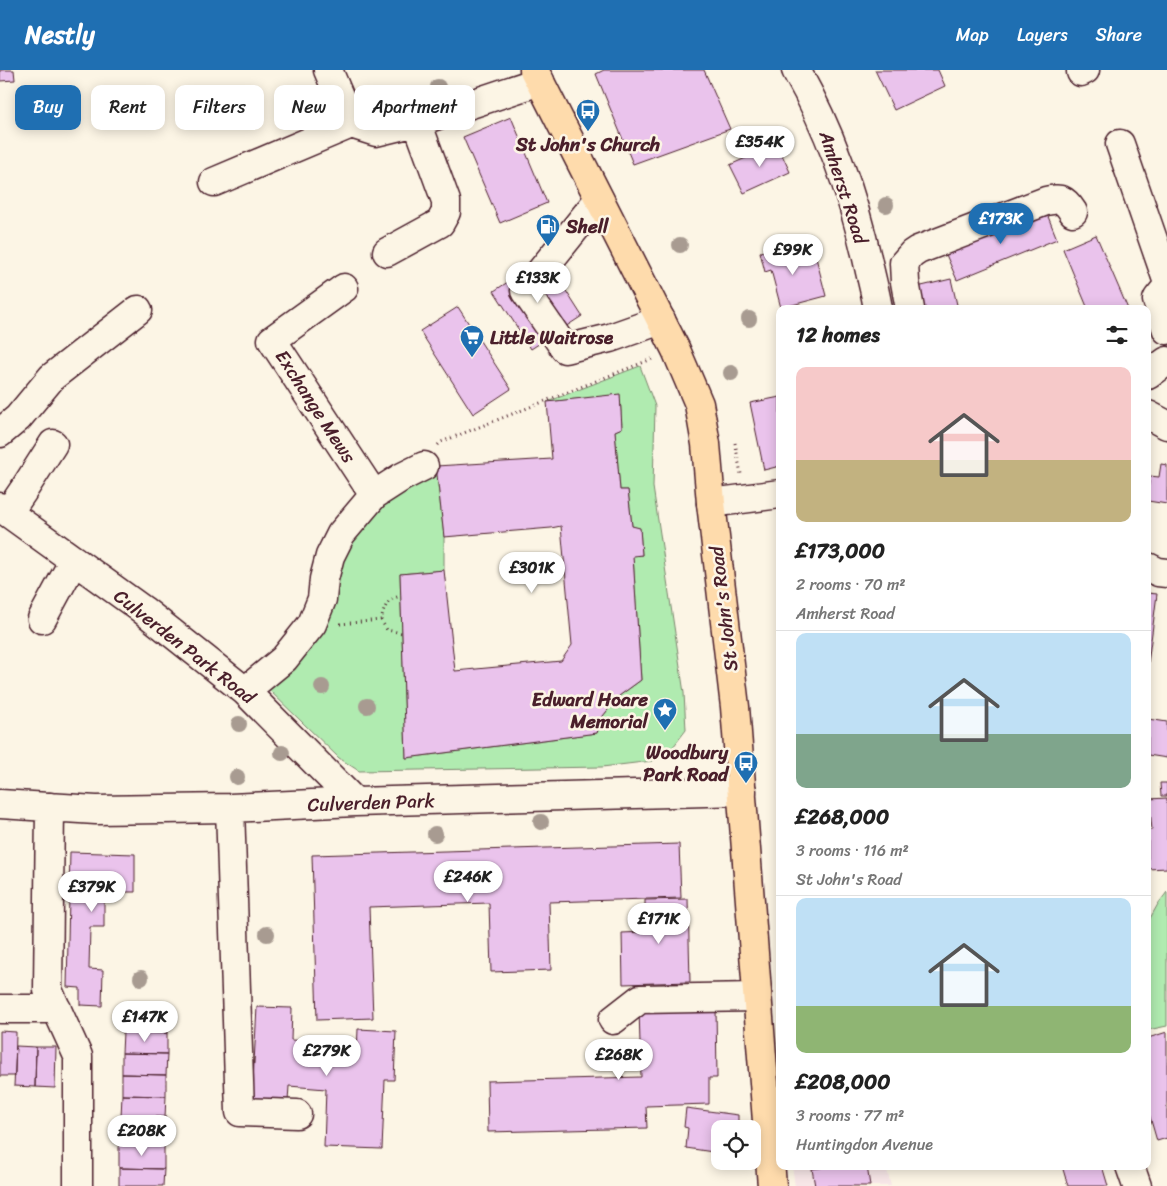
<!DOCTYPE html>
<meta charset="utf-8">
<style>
body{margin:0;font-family:Sriracha,sans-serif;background:#f6f6f6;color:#222;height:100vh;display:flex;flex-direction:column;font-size:19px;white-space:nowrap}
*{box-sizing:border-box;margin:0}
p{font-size:16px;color:#767676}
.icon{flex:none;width:28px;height:28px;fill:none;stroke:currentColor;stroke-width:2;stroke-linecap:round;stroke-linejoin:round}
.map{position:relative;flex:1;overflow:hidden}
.panel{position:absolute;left:776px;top:235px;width:375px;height:865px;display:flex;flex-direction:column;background:#fff;border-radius:10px;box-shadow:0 2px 12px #0003}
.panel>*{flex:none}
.guide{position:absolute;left:15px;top:15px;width:475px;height:45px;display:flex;gap:10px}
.fabs{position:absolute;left:711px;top:1050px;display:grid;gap:10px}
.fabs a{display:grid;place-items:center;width:50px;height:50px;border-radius:10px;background:#fff;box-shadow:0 2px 12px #0003;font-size:25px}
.price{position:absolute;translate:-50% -42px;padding:0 11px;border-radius:18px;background:#fff;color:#222;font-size:16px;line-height:32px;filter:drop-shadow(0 1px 2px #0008)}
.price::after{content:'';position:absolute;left:50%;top:30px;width:15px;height:11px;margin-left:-8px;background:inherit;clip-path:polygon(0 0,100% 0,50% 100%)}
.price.on{background:#1f6fb2;color:#fff}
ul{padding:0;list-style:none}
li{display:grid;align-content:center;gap:10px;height:265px;padding:0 20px}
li+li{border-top:1px solid #e0e0e0}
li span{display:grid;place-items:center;height:155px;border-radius:10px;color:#555}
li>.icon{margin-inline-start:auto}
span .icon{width:90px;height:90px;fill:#fffc;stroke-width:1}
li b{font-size:21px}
h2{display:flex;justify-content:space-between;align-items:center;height:60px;padding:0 20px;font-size:21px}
.tag{padding:0 18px;border-radius:10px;background:#fff;box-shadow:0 2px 12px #0003;font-size:18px;line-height:45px}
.tag.on{background:#1f6fb2;color:#fff}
header{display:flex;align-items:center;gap:30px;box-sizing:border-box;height:70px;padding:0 25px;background:#1f6fb2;color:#fff}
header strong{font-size:24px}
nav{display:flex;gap:28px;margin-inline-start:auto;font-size:18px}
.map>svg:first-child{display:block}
</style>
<header>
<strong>Nestly</strong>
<nav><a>Map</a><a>Layers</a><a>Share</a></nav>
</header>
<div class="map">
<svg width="1167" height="1116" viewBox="0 0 1167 1116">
<rect width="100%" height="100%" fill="#fcf5e5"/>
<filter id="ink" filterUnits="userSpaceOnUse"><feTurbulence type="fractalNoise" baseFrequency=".02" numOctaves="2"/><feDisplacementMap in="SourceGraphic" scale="10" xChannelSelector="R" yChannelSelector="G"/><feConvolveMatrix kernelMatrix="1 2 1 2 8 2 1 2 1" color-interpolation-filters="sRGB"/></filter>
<g filter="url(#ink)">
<path fill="#f7e6e7" d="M792 1096H886L891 1116H795Z"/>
<path fill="#b0ebb0" stroke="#7d856e" d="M640 296 655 336 653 417 684 623 686 660 670 681 652 691 602 697 359 701 339 688 267 618 322 548 345 486 368 447 401 419 436 396 444 467V500L400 504 406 688 597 663 603 646 619 626 641 610 633 486 642 485 640 459 632 456 628 420H620L615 361 622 358 620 325 547 332Z
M1167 822V956L1148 960V852L1158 834Z"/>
<path fill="#eac3ec" stroke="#4a1f2b" d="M0 0H14L15 10 0 11Z
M604 0H704L730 59 633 94 596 4Z
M875 0H938L945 16 894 40Z
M511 47 547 133 500 153 463 67Z
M777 74 790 102 744 123 730 95Z
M1045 139 1057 169 957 210 944 180Z
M1096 165 1128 239H1088L1063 179Z
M793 173 797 190 815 184 826 226 781 238 771 200 765 202 760 182Z
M545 188 582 246 531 279 494 221Z
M951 209 958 239H919L913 218Z
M458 237 511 319 473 344 420 261Z
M620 324 622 358 615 361 620 420H628L632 456 640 458 642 485 633 486 641 610 619 626 603 646 597 663 406 688 400 504 444 500 455 601 561 591 572 575 561 456 551 458 444 467 436 396 552 389 547 332Z
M780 327V396L764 400 750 333Z
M1161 394 1167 395V434L1148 431V420L1150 406 1159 407Z
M1148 523 1157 524 1148 594Z
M1148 649 1167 652V688L1148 685Z
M1160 713H1167V726H1161Z
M1167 728V798L1148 799V760H1152L1149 729Z
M679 774 681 828 549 832 551 900 491 902 489 833 369 837 373 948 317 950 312 785Z
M70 782 135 784V822H104V857H90L89 899 103 900 102 936 80 935V918L67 917Z
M688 829 690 912 623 914 622 863 645 862V830Z
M257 937 292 938 291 970 336 973V982L357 983 358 959 396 961 394 1010H385L382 1079 324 1077 326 1019 289 1016 288 1031 252 1030Z
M716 937 717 1008H709V1034L646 1036 647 1058 488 1062 487 1011 641 1007 639 939Z
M123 939 168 940 167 963 123 962Z
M0 961 16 962 15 1006H0Z
M123 962 167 963V984L122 983Z
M1167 962V1068L1157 1071 1148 1040V968Z
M16 976 36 977 35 1017 14 1016Z
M36 977H56L55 1018 35 1017Z
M122 983 167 984 166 1005 122 1004Z
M122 1004 166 1005V1026L122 1025Z
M122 1025 166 1026 165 1047H121Z
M686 1038 738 1045V1059H720V1083L686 1078 688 1058 684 1057Z
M121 1047H165V1071L120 1070Z
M119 1075H164V1099L119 1098Z
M833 1096H867L870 1116H815L812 1099Z
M1062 1096H1102L1108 1116H1068Z
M119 1098 164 1099 163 1116H119Z"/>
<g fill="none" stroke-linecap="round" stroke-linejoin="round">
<defs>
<path id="minor" d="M328 0 351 54
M796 0C831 62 854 128 869 197 872 211 876 225 878 239
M1081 2 1085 0
M1120 74 1167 210
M214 112 351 54 376 62 417 52 540 11
M599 129 525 221 565 279 610 268 661 250
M387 182 440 153 446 142V131L417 52
M1167 217 1158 228 1157 230 1167 260
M344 218 272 270 374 425
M910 239 905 212 904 193 912 184 918 180 1046 131C1061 128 1064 128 1073 142
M1148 305 1167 291
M1148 345 1167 355
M0 363 18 348 52 307 138 240
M711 433 780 424
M0 437 143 540 245 621 355 732
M8 443 23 421 53 374
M1148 497 1158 502 1167 503
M42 549 74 490
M245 621 284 589 312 554 322 529 324 509 330 486 341 464 374 425 402 407 424 396
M0 734 96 740 230 738 355 732 742 721
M50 737 48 920 78 986V1116
M230 738 240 1042 297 1044
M0 939H57
M613 950 640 929 757 927
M1130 1096 1137 1116"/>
<path id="highway" d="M534 0 676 280 699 334 706 374 711 433 735 637 772 1116"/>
</defs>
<use href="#minor" stroke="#4a1f2b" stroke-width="31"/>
<use href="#highway" stroke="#4a1f2b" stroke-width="31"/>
<path stroke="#4a1f2b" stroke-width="3" stroke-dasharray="1 4" stroke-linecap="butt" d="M735 373 741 404
M438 375 441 372 652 289
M381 550 387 560 402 563
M340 554 381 550C385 537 386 529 401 526"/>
<use href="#minor" stroke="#fcf5e5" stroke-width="28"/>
<use href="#highway" stroke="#fedbac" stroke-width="28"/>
</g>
<g fill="#a89b91">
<circle cx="438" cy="17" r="8"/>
<circle cx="886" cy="135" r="8"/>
<circle cx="680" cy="175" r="8"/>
<circle cx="749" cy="249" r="8"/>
<circle cx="731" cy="303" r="8"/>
<circle cx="322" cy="617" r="8"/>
<circle cx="367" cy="636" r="8"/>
<circle cx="239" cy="654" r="8"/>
<circle cx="282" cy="683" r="8"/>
<circle cx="237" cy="707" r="8"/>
<circle cx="541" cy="752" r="8"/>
<circle cx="435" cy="764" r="8"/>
<circle cx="267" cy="864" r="8"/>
<circle cx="141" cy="908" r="8"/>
</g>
</g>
<defs>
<symbol id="bus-pin" viewBox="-11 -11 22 30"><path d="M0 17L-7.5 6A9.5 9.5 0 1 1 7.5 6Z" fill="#1f6fb2" stroke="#fcf5e5"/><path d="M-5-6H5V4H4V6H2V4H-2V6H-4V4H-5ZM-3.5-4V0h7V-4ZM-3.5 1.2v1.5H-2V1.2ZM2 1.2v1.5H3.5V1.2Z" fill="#fff"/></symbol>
<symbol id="fuel-pin" viewBox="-11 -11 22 30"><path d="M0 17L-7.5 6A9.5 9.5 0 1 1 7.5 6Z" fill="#1f6fb2" stroke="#fcf5e5"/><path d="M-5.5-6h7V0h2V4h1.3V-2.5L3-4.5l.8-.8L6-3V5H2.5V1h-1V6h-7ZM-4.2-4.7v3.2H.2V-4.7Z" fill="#fff"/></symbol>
<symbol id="supermarket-pin" viewBox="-11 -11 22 30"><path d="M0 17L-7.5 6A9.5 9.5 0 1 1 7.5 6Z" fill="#1f6fb2" stroke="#fcf5e5"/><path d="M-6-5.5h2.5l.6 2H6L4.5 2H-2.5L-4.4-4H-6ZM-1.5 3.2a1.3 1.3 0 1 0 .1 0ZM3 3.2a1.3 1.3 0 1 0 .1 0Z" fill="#fff"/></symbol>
<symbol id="sight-pin" viewBox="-11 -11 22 30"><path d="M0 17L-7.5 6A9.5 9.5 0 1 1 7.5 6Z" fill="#1f6fb2" stroke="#fcf5e5"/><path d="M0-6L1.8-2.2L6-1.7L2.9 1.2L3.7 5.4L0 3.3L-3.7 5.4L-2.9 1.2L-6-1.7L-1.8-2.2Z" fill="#fff"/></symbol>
</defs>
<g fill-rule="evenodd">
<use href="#bus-pin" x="574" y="27" width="28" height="38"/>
<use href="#fuel-pin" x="534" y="142" width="28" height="38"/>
<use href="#supermarket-pin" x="458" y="253" width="28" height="38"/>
<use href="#sight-pin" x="651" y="626" width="28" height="38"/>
<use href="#bus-pin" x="732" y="679" width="28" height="38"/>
</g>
<g text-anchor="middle" stroke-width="5" stroke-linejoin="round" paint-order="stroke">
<g font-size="19" font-weight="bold" fill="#4a1f2b" stroke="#fcf5e5" text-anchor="start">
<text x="588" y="81" text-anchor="middle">St John's Church</text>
<text x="566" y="163">Shell</text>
<text x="490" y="274">Little Waitrose</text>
<text x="648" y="636" text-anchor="end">Edward Hoare<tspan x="648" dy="22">Memorial</tspan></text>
<text x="728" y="689" text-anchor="end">Woodbury<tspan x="728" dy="22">Park Road</tspan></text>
</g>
<g font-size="19" fill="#4a1f2b" stroke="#fcf5e5">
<text transform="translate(844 117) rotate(72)" y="7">Amherst Road</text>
<text transform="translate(316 336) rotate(57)" y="7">Exchange Mews</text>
<text transform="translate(723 539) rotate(-97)" y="7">St John's Road</text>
<text transform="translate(185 576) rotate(38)" y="7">Culverden Park Road</text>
<text transform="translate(371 732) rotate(-2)" y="7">Culverden Park</text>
</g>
</g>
</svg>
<div class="fabs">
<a><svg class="icon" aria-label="locate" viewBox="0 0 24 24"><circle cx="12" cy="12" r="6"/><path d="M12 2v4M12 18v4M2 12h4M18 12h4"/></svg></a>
</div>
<b class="price" style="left:760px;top:98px">£354K</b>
<b class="price on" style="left:1001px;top:175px">£173K</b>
<b class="price" style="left:793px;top:206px">£99K</b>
<b class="price" style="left:538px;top:234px">£133K</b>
<b class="price" style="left:532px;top:524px">£301K</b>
<b class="price" style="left:468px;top:833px">£246K</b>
<b class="price" style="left:92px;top:843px">£379K</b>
<b class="price" style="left:659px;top:875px">£171K</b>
<b class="price" style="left:145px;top:973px">£147K</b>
<b class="price" style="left:327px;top:1007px">£279K</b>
<b class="price" style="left:619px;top:1011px">£268K</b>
<b class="price" style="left:142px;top:1087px">£208K</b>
<div class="guide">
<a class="tag on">Buy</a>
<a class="tag">Rent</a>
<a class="tag">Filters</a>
<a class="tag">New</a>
<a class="tag">Apartment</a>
</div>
<section class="panel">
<h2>12 homes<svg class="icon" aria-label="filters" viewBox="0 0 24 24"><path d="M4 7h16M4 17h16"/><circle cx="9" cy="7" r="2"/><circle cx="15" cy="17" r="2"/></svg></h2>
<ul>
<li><span style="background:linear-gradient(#f6c9c9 60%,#c2b280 0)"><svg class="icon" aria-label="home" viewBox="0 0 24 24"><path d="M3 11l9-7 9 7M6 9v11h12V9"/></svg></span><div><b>£173,000</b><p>2 rooms · 70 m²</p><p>Amherst Road</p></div></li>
<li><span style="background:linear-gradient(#bfe0f5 65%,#7fa58c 0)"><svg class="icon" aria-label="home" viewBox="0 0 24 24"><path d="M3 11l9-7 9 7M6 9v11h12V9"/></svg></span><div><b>£268,000</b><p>3 rooms · 116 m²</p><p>St John's Road</p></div></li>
<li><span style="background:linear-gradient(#bfe0f5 70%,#8fb573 0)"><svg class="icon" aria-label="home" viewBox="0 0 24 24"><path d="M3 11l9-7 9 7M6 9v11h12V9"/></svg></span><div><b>£208,000</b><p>3 rooms · 77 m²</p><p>Huntingdon Avenue</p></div></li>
</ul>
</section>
</div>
